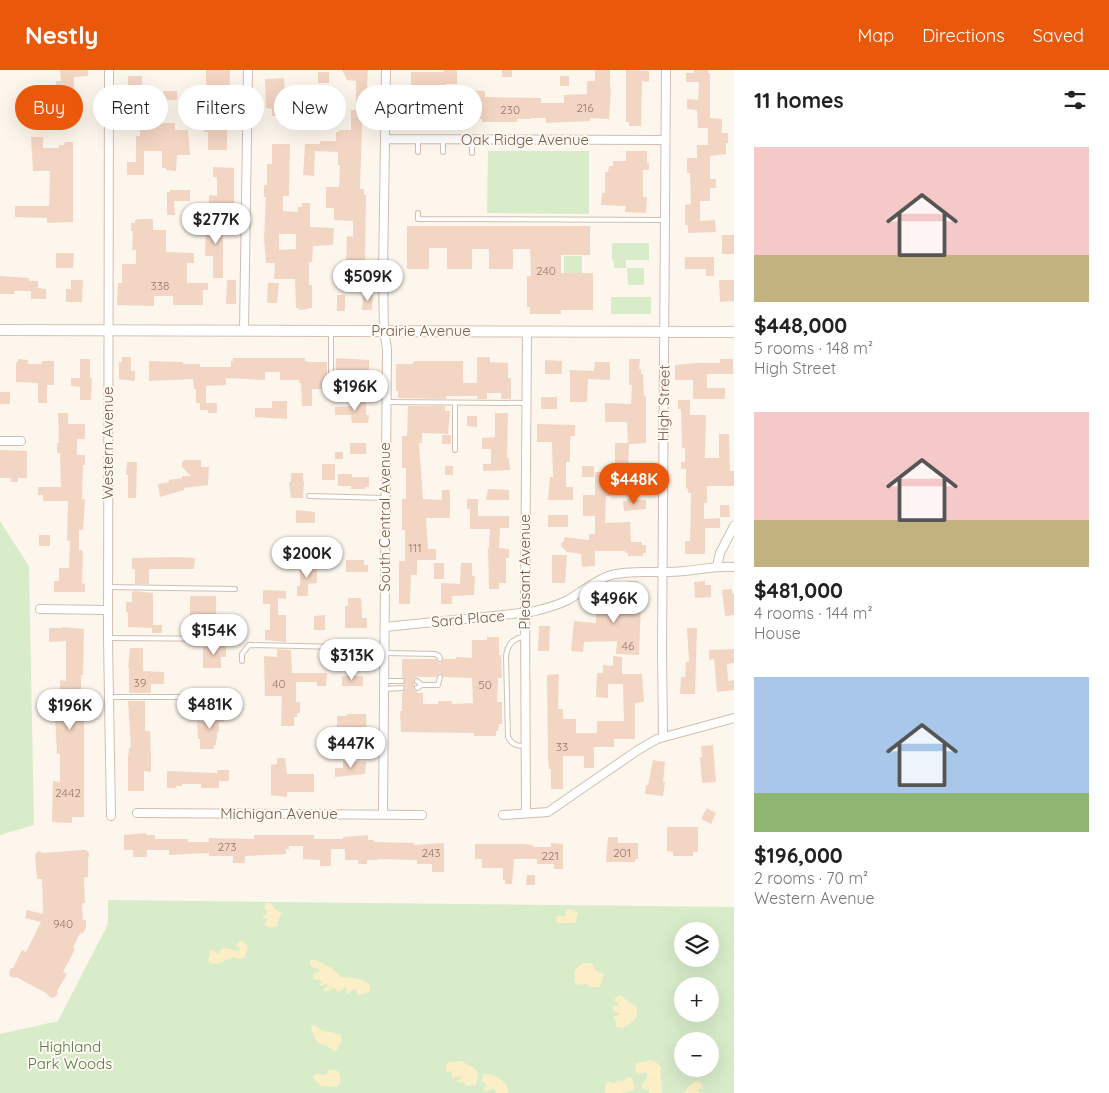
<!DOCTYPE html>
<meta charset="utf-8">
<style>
body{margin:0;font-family:Quicksand,sans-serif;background:#f2f2f2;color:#222;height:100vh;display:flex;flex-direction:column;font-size:19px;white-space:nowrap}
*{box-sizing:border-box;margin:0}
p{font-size:16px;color:#767676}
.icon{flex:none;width:28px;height:28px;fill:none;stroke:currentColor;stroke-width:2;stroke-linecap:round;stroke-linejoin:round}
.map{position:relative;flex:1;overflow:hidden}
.drawer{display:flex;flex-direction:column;background:#fff;width:375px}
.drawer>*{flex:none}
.top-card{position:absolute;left:15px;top:15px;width:475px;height:45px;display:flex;gap:10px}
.tools{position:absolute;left:674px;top:852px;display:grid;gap:10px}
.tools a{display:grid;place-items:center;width:45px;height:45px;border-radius:50%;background:#fff;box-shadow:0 5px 20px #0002;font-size:25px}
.price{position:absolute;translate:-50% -42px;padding:0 11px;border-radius:18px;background:#fff;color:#222;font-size:16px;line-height:32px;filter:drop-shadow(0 1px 2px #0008)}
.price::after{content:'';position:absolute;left:50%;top:30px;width:15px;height:11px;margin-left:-8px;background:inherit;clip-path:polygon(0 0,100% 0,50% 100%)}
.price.current{background:#ea580c;color:#fff}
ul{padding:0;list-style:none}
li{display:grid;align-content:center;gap:10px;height:265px;padding:0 20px}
li span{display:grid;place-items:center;height:155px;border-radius:0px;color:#555}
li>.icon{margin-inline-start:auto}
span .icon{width:90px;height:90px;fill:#fffc;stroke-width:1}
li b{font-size:21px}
h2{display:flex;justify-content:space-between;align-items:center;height:60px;padding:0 20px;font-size:21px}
.pill{padding:0 18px;border-radius:22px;background:#fff;box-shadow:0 5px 20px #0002;font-size:18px;line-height:45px}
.pill.current{background:#ea580c;color:#fff}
header{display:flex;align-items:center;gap:30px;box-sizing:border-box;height:70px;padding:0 25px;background:#ea580c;color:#fff}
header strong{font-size:24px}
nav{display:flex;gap:28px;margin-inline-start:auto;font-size:18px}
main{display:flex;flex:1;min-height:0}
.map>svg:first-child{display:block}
</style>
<header>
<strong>Nestly</strong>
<nav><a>Map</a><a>Directions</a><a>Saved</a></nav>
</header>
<main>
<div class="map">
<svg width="734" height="1023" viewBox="0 0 734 1023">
<rect width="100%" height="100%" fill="#fdf6ec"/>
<path fill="#d8ecc9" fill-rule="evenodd" d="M488 81H589V144L487 143Z
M612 173H649V190H626V198H614V191L612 190Z
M564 186H582V203H564Z
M627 198H644V215H628Z
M611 227H651V244H611Z
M0 451 29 496 34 755 0 765Z
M108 830 734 837V1023H0V964L58 951 108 854ZM682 861H710V889H682ZM682 916H710V944H682ZM682 971H710V999H682Z"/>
<path fill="#fcefc7" d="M266 833H271L274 838 282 843 278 849V855L270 858 264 855 268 849 262 848 267 843 264 837Z
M569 839 578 843 575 853H557L556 847 559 845 565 847 566 840Z
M240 871C252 873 247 882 244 888L239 889 233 887 218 894 210 893 208 890 210 885 209 881 213 880 218 884 223 878 239 881 240 879 236 875Z
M313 889 332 898 341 907C351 908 364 907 370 916L369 922 358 925 356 919H354L347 924 346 917 339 922 334 918 325 922 324 919 328 916 326 914 321 916 319 915 322 912 321 910 314 909 313 904 320 901 318 898H313L309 892Z
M585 893H592L595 900 604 904 600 917H590L586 914 579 915 574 912 576 907 574 904C575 899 580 894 585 893Z
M619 925 636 936C640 948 632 953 622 958L615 956 617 953 613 947 620 944 614 941 612 936 619 935V933L613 931Z
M312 955C318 956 319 959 324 961 330 963 335 962 341 965L342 970 337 980 334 981C322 970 319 979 313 963 311 957 311 962 312 955Z
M650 990 656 992 661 997C659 1006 663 1015 662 1023H649V1020L642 1018V1014L646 1009 648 1004 645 1002 639 1004 635 1001 636 994 639 992H644Z
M461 991 476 999 478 1005 476 1015 466 1016 464 1012 459 1013 456 1011 461 1009V1006L451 1008 452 1001 446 1002V996L449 992Z
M329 999 338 1001 340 1006V1013L337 1017 321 1016 313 1007V1005L318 1004 326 1005Z
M484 1004C493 1003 510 1012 508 1023H495L496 1021 494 1019 484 1021 483 1019 487 1015 481 1011Z
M629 1007 632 1008 633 1013 635 1016 633 1020 622 1023H605L606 1014 609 1011 614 1014 618 1010 622 1012Z
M696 1011 701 1013 703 1017V1019H698L699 1023H683L690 1015Z"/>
<path fill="#f3d5c3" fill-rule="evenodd" d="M60 0H88V6L74 7 73 41 55 40 56 11H61Z
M206 0H230L229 32H233V44H227V80H208V62H204V51H202V41H212L213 22H206Z
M342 0H368L367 17H373L372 54H362L360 119H364V125H366L365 192H369V218H359V204H352V202L349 201V194H346L347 166 353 167V151L334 150V138H326V117H339L340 95H338V82L315 81 314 106 303 105 305 74H320V71H336V62H339V60H351V40H356V11L347 10Z
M444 0H457V14H446V29H460V20L485 21V27L541 28V33H564V25L587 24V11H595V0H610V17H611L609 49 590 48V51L546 53V48H531V49H517V52H482V49H456V50H449V47H445V33L432 32V16H411V2H444Z
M502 0H512V7H502Z
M626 0 649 1V12L642 11 641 56H629V52H626Z
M694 0H708V3H710V48L722 49V63H728V73H726V84L710 86V109H716V118H710V131H700V151L715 150 716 162 688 163V155H685V135L691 134 690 103H687V88H697V75H708V58H698L697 40 687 39V29L698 30 699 12H686V3H694Z
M318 2H329V13H318Z
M128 6H142V25H155V53H175V60H188L190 85H177L176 101 166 100V98H162V81H144V105H127V92H136V66H140V41L130 40V31H134V17H128Z
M560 6H569V16H560Z
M284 8 285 29H300V17H308V35H314V45L272 46V39L266 38 265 9Z
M25 21H36L37 32 25 33Z
M163 21H177V30H163Z
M398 35H427V50L398 49Z
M31 67H43V78H59V75H64L65 72H73V152L47 153V148L15 147V136H49L50 101H33Z
M272 74H290L289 126H283V141L298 142V137H302V133H310V157L334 158 333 175 313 176 312 192H309V215H312V238H309V239L299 240V238H296L295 209H274L275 193H266L264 170 266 127H264V115H267V94H272ZM279 164H296V179L279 180Z
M626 81H647V93H649V100H643V127H647L646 143 625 142 626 136 601 135 602 123H605V102H608L609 96H613V91H626Z
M213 97 234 98V133H230L226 136 224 133H209V125L217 126V107H213Z
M170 120H190V131H174L175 145H167V122H170Z
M139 149H153V160H166V182L194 183V193H187V213H208V220H203V235H173V226H154V236L117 235 118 213H122V194H136V180H132L133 161H131V153H135V150Z
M206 151H228V158H223V208H213V186H205Z
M407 156H590V185H561V203H593V240H561V244H530V237H527V206H531L530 179H513V199H489V179H472V199H447V178H429V199H407Z
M722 165H734V184H722Z
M56 183H74L73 198H56Z
M685 187H714V206H706V199H685Z
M0 206 29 208V211H38V218L46 219V229H31V221H14V224H0Z
M71 210H83L82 232H66V219H71Z
M227 210H236V234H226Z
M719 210H734V231L720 232Z
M268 213H279L277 233H268L267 231Z
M363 224H373L372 240H362Z
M337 225H345V241H337Z
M122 287H131V301H135V311L119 309V292H122Z
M477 287H490V292L508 293V308H511V329H501V323H487V329H477V326H446V329L398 328V321H396V294H413L414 291H463V313H477Z
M233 288H305V291L309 292H327V319H312V336H302L301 313H299V310H280V302H265V310L226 308V315L206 316V333H217V343H208V340H200V333H196V319H194L193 309 149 311V291L180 292H183V294H200V297H231V291H233Z
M336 288 369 290V304H366L365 309H343V314H340L341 330H332L335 326Z
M18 289 28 290V294H42V291H54V315H47V333H38V313L16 312V292H18Z
M80 289H90V308H92L91 330H80V317L71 316V308H80Z
M629 289H640L639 299H641V304H643L644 326H646V373L629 374 628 400H645V414L611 415V426H606L605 453 630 452 631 472H642V475H646V483H643V486H628V483H625V481H595V496L582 497 581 484 567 482 561 476 562 472 564 471V467L589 470V464H595V446H583V425H595V402H610V394H615V373H628L627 352H605V333L631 334 632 315H629Z
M720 289H733V304H707V318H725V329H693V310H675V295L696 293H720Z
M545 290 562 291V304H545Z
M595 292H610V310L588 309 587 332H570V300L594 301Z
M0 322H10V334H0Z
M541 327H557V339H541Z
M357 329H366V345H369L368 353H352L351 345H335V337L357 336Z
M678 330H690V345H706L705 388H719V364H729L730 401H734V416H707V433H704V449L720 448V458H705V484H685V471H690L691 423H688V419L686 418V399H681V392H685V378H682L681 339H678Z
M272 331H287V349L255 347V338H272Z
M408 336H445V341H450L448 364 422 363V373H419L423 429 442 430V420H450V448H426L428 479H436V490H417V505H411L410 534H399V491H405V460H402V429H406V398H402V366H407Z
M58 343H68V354H85V369H77V385H85V395H83L82 429H85L83 460H79V480H82L83 486 82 513 85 514V522H54V511H59V498H69L70 471H67L68 431H43V425H38V417H61L60 383H57V373H59Z
M495 343H508L507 388H509L510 400 483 401V394H491V379H482V368L495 367Z
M467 346H477V357L467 356Z
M537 354 575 355V366H571L570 372V392H566V417H573V430H548L550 407H553L552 372H537Z
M442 365H451V374H442Z
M350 373H366V384H350Z
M0 380 27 381V408H18V412H11V408H0Z
M335 382H343V389H335Z
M185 390H201V397H209L208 415 184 418V420L160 427 158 414 169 412V410L182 408V406H191L182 397V392Z
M127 392H137L136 428H128V405H126Z
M322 394H335V410H322Z
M445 396H453V405H445Z
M582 396H594V407H582Z
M291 403H303V411H304L303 428H291L289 412H291Z
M338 404H352V407H369V417H365V419H351V416H338Z
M488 419 509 420V430H486Z
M467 429H478V446H509V458H500L499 478 509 479V488H506V513H499V519H489L488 478H489L490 459H470V439H467Z
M627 429 646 430V439L624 441 623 431H627Z
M720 435H729L730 447H720Z
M296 440 315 442V453H296Z
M548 445H568V457H548Z
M39 465H50V476H39Z
M552 485H567L565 513H552Z
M176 487 195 488 194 499H149V514H135V499H132V488Z
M330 487V497H319L318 488Z
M346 490H364V495H368V502H346Z
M434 493H444V509H434Z
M461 493H472V506H475L474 525 452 526V534H441V513L460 514Z
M306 494H317V513L308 514V526H297V516H300V499H306Z
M628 511H638V533H641L639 585 616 584 617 571 584 572 583 582 571 581 574 551 596 553V538H600V532H622L623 515H628Z
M705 511V515H711V527L695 528 694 512Z
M732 519V524L734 523V545L725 546 722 520Z
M263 520 286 521V529L278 528V545H286V572L265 570V560H270V534H263Z
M135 521 153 523V555H162V563H152V558L128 557V542H126V532H132V522Z
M190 526H216V548H226V559L206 560V557H188V546H190Z
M348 528H361L362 548H367V558H345V536H348Z
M325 545V560H314V546Z
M539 556H550L549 581H538Z
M62 557 84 559 83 605H81V651H84V747H72V753L52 752 53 711 60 712V684H57L55 645H66L65 619H60V610L66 611V571L49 572V558H62Z
M687 558H697L695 624H680L681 607H685L686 592H689Z
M487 567H499V585H501L502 608H498L497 632H502V654H499L498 661H496V666H474V663L401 662 400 641H402V622L406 618 403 614 405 610 402 607V589H436L440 593 444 589H456V587L472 588V570H487ZM439 603 444 607 472 608 473 633 452 634V631H438V634H423V623H418L414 619 415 615 414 609 417 607H436Z
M214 575H226V587H221V598H203V577H214Z
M130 578H143V601L164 602V614H151V623H129V598H128Z
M277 579 291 580 292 603H327L326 616H317V612H296V632H300V643H297V647H294V656H281L282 626H265L264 586 277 587Z
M734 579V593L727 594 728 611 734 610V620L717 622 714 589 709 590V580Z
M333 581H370V592H333Z
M613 586 622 587V604H642L644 632 635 633V669H614V677H594V698H584V686H563V719H551V699H549L548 686 547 605 559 604 558 639H563V649H576V663H597V651H624L623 614H608V628L596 627 597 603H603V595L613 596Z
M342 606H363V616H342Z
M128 631H145V661H150L151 686V702L144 701V721H128V689L129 678H131Z
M207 642H224V652H219V661L217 662V669L216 670V675H214V679H200V669H198L197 651H207Z
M347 644H366L367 672H340V657H337V646H347Z
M713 675 716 712 702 713 700 687H702L701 676Z
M277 688H285L287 704H314V722H287V727L271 725V695L277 694Z
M653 690 665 692 663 712H665L663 726 645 724 646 715H648Z
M343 691 366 692 365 704 335 707V698H343Z
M217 700H229V711H219V718H201V714H182V716H176V718H167V701L217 703Z
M707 738 716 743 711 754 701 749Z
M667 757H698V782H693V786H673V782L667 781Z
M146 763V765H155V769H188V772H209V768L254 769V765H314V769H343V767L368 765V770H373L375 772 414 773V775L444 773V802H432V794H417V790L378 789V790H367V794H358V790H345V779H331V796H320V790L303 789V776H289V779H286V784L245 786V793H233V786H209V783L169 785V780H147V787H133V780H124V765Z
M608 767H618V773H638V789H635V792H606Z
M551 773 563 774V799H554V794H537V789H514L512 814H505V810H503V798H482V789H475V774H524L533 775V777H551Z
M82 780H86L89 783V786L88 788V807L84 808 85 833H82L83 850H86V858L82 864 80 863 73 878 75 879 63 902 67 904 57 921 58 924 55 927 51 928 46 923 16 907 14 908 10 906 9 902 11 898H13L22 880 26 882 41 852 25 848 27 840 43 844 42 809H37L35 785 38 781 44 783Z
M527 805H535V815H526Z"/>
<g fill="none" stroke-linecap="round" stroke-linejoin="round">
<defs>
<path id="service" d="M418 69V82
M443 69V82
M472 70V83
M418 143V149L665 150
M331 326V261
M386 332 526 333
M455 380V333
M309 426 386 428
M108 517 235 519
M525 566C513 569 508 573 506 586L508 667C512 675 517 676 525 676
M108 568 239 569
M385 583 435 584 439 586 440 589
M242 591V584L249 575 385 578
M384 611H402
M417 611 422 615 417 618
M422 615H438L440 607
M384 619 402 618
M108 627H178L214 633"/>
<path id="minor" d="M109 0 108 568 111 746
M385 69 665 70
M244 261 248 0
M0 371H21
M717 496 720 483 734 456
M40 539 108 540
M385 557 531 542C544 539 556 536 568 530 582 522 595 510 611 505 634 499 660 504 684 501 701 500 717 495 734 497
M663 666 662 580 666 0
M137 743 422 745
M526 743 525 537 527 261
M383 744 387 279 384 261 383 207 386 0
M503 745 548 742 638 680 657 669 734 648"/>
<path id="secondary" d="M0 260 734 262"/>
</defs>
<use href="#service" stroke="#d1beb0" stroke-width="6"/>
<use href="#minor" stroke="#d1beb0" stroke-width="10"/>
<use href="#secondary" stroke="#d6c0b0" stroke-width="12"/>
<use href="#service" stroke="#fff" stroke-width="4"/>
<use href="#minor" stroke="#fff" stroke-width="8"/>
<use href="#secondary" stroke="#fff" stroke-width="10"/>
</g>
<g text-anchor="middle" stroke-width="4" stroke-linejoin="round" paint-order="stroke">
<g font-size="12" fill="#987a6a">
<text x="585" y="42">216</text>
<text x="510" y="44">230</text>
<text x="546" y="205">240</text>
<text x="160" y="220">338</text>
<text x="415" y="482">111</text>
<text x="628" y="580">46</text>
<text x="140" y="617">39</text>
<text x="279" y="618">40</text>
<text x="485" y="619">50</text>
<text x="562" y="681">33</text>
<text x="68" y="727">2442</text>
<text x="227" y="781">273</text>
<text x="431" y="787">243</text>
<text x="622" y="787">201</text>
<text x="550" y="790">221</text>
<text x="63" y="858">940</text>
</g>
<g font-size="15" fill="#7a5c4d" stroke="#fffaf3">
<text x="525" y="75">Oak Ridge Avenue</text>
<text x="421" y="266">Prairie Avenue</text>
<text transform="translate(664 333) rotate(-89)" y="5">High Street</text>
<text transform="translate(108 373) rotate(-90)" y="5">Western Avenue</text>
<text transform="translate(385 447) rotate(-90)" y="5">South Central Avenue</text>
<text transform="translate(525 502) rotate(-90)" y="5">Pleasant Avenue</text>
<text transform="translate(468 549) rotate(-5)" y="5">Sard Place</text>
<text x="279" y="749">Michigan Avenue</text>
</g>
<g font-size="15" fill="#537a41" stroke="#fffaf3">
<text x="70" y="982">Highland<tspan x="70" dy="17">Park Woods</tspan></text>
</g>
</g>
</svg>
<div class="tools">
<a><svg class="icon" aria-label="layers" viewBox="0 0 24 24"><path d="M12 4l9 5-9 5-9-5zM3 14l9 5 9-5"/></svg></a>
<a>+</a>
<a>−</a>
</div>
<b class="price" style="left:216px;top:175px">$277K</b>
<b class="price" style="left:368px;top:232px">$509K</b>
<b class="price" style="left:355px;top:342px">$196K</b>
<b class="price current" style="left:634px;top:435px">$448K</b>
<b class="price" style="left:307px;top:509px">$200K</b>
<b class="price" style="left:614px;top:554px">$496K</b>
<b class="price" style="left:214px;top:586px">$154K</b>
<b class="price" style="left:352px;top:611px">$313K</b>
<b class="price" style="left:210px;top:660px">$481K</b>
<b class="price" style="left:70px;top:661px">$196K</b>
<b class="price" style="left:351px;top:699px">$447K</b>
<div class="top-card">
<a class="pill current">Buy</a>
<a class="pill">Rent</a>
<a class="pill">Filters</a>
<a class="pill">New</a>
<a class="pill">Apartment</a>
</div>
</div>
<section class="drawer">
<h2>11 homes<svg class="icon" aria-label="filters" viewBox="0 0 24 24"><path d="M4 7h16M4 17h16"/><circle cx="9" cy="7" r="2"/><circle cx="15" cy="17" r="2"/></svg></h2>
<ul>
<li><span style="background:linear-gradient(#f6c9c9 70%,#c2b280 0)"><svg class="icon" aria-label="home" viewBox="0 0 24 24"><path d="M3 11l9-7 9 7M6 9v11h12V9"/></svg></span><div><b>$448,000</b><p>5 rooms · 148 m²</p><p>High Street</p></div></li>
<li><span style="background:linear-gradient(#f6c9c9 70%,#c2b280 0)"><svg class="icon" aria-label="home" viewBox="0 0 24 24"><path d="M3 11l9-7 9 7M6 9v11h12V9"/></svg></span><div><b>$481,000</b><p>4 rooms · 144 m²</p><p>House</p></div></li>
<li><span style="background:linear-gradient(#a9c7e8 75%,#8fb573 0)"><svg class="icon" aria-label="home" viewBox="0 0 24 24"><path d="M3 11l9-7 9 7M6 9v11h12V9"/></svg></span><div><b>$196,000</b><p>2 rooms · 70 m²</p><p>Western Avenue</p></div></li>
</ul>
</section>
</main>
